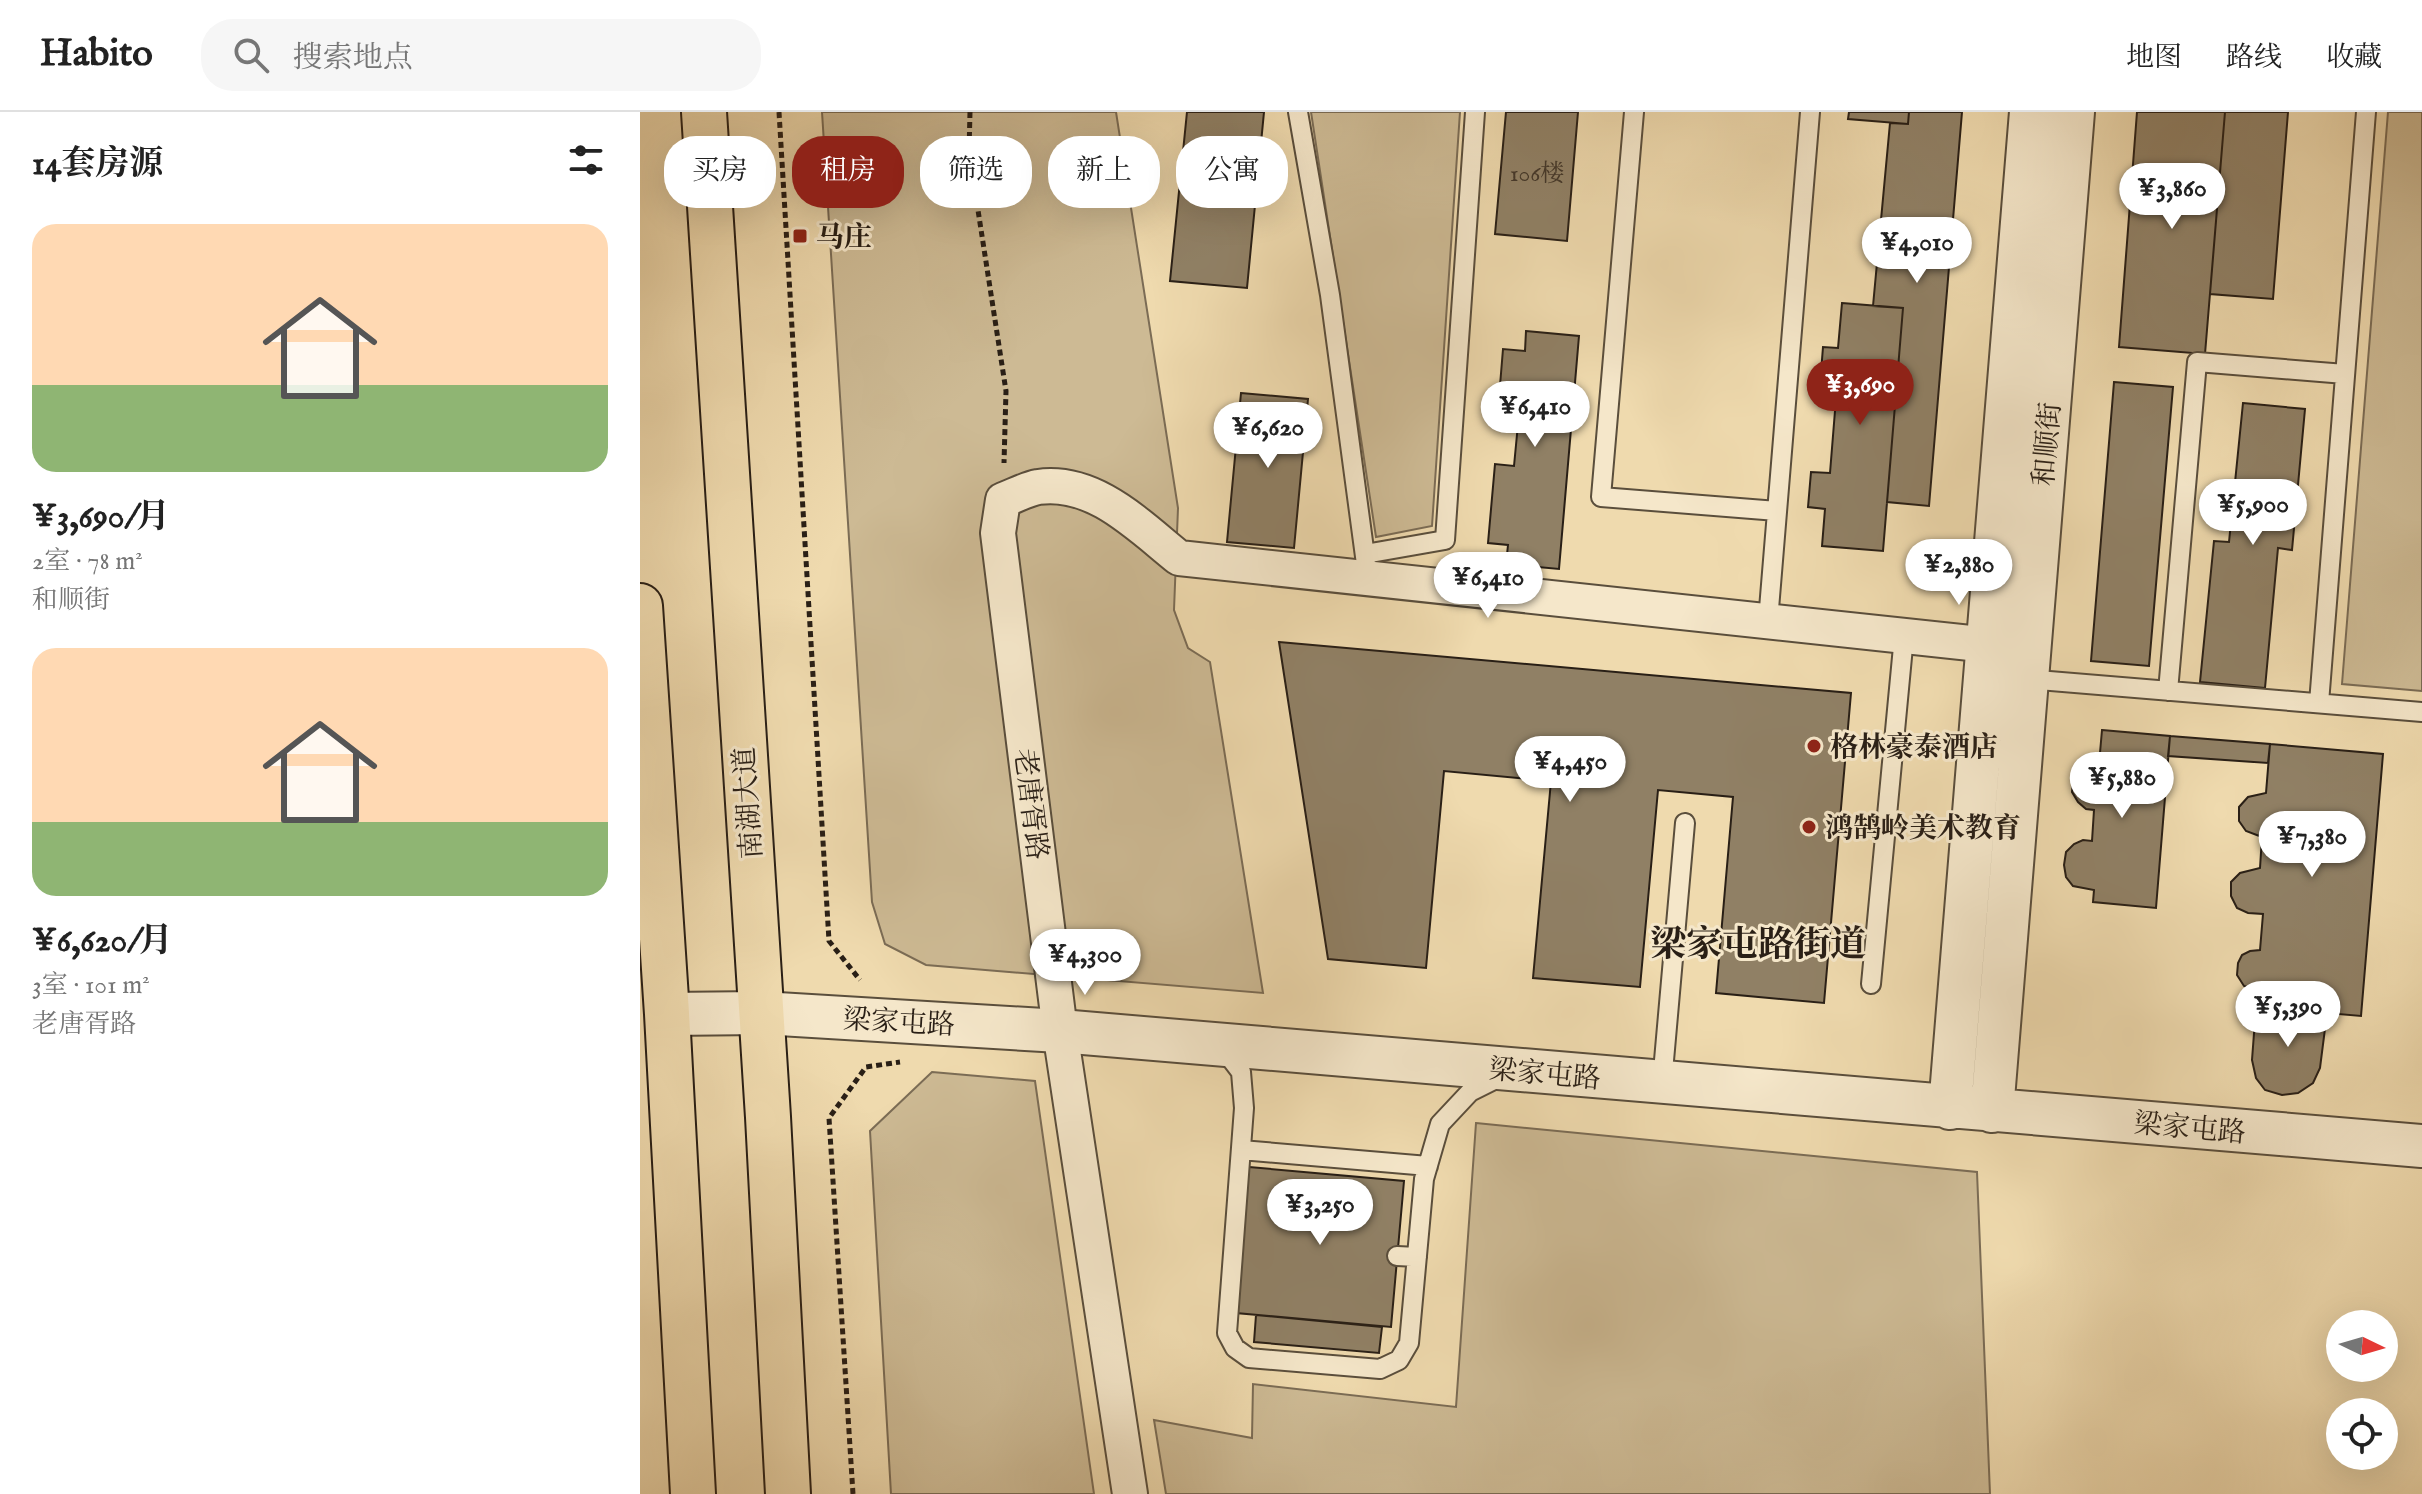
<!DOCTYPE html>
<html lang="zh">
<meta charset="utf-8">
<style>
body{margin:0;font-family:"IM FELL English","Noto Serif SC",serif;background:#f6f6f6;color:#222;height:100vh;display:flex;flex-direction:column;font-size:30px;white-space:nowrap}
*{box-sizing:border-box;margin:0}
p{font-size:26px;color:#767676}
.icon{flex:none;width:44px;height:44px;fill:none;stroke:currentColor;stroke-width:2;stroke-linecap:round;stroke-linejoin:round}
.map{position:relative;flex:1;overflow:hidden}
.sheet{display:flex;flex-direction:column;background:#fff;width:640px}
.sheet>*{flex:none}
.banner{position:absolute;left:24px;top:24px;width:760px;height:72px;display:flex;gap:16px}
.needle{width:52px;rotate:95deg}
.controls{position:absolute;left:1686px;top:1198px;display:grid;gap:16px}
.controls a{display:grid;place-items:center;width:72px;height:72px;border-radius:50%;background:#fff;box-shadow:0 8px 32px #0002;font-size:40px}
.price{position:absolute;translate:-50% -68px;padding:0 18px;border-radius:28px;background:#fff;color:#222;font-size:26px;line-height:52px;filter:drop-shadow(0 2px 4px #0008)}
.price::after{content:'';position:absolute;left:50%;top:48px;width:24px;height:18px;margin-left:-12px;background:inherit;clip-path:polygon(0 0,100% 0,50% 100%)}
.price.active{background:#8f2418;color:#fff}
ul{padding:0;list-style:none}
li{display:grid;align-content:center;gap:16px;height:424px;padding:0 32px}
li span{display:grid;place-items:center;height:248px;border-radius:24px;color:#555}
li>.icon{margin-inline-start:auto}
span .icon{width:144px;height:144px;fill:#fffc;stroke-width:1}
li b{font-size:34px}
h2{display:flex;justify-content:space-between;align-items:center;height:96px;padding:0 32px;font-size:34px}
.tag{padding:0 28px;border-radius:32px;background:#fff;box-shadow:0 8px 32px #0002;font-size:28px;line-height:72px}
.tag.active{background:#8f2418;color:#fff}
header{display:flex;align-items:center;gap:48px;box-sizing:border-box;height:112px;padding:0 40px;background:#fff;border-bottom:2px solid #e0e0e0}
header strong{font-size:38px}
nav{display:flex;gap:44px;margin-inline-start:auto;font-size:28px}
.search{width:560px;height:72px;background:#f6f6f6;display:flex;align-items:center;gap:20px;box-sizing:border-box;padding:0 28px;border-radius:32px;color:#767676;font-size:30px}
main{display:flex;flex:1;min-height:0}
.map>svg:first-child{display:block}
</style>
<header>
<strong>Habito</strong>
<div class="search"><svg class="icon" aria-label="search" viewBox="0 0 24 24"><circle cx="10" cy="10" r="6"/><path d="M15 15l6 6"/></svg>搜索地点</div>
<nav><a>地图</a><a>路线</a><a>收藏</a></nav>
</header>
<main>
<section class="sheet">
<h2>14套房源<svg class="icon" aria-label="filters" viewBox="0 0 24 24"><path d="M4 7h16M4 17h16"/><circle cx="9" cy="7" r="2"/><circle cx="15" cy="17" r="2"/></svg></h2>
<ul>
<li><span style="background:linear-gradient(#ffd9b3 65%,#8fb573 0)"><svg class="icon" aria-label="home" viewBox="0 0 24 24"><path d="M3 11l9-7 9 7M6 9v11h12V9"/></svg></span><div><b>¥3,690/月</b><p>2室 · 78 m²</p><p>和顺街</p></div></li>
<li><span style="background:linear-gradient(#ffd9b3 70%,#8fb573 0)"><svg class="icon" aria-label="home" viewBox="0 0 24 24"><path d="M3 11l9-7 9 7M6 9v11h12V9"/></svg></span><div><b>¥6,620/月</b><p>3室 · 101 m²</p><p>老唐胥路</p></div></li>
</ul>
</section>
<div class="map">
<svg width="1782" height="1382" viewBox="0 0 1782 1382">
<rect width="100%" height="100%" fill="#efdaae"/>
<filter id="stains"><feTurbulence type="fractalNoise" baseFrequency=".0025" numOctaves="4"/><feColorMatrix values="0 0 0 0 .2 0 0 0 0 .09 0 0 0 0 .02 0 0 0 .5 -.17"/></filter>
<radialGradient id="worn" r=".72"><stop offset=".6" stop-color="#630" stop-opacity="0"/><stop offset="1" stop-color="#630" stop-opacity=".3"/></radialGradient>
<path fill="#cdba94" stroke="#7b6c55" stroke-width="2" d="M182 0H476L538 396 534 498 548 536 570 550 623 881 286 853 245 832 232 790Z
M671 0H820L792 414 736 425Z
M1748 0H1782V579L1702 572Z
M292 960 395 969 454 1382H251L230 1019Z
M836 1011 1337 1060 1350 1382H526L514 1308 612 1326 613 1272 816 1295Z"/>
<path fill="#908065" stroke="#291f16" stroke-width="2" d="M547 0H624L607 176 530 169Z
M866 0H938L927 129 855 122Z
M1209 0H1269L1268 12 1208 7Z
M1269 0H1322L1289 394 1247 390 1263 196 1233 194 1250 11 1268 12Z
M1497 0H1585L1565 242 1479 235Z
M1585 0H1648L1633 187 1570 182Z
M1202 191 1263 196 1243 439 1182 434 1185 397 1168 395 1171 360 1190 361 1197 274 1180 273 1183 235 1198 236Z
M886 219 939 224 919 457 866 452 868 433 848 431 855 352 874 354 878 312 857 310 863 237 885 239Z
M1474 270 1533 275 1509 554 1451 549Z
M601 281 668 287 654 436 587 430Z
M1603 291 1665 297 1652 438 1638 436 1625 576 1560 570 1574 429 1589 430Z
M639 530 1211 581 1184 891 1076 881 1093 685 1018 678 1000 875 893 866 911 669 804 659 786 856 688 847Z
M1462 618 1530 624 1516 796 1453 790 1454 778 1433 774 1426 765 1424 753 1426 740 1434 732 1443 728 1452 729 1454 698 1446 697 1438 690 1432 680 1433 669 1439 660 1448 654 1459 652Z
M1530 624 1630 632 1628 651 1528 644Z
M1630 632 1743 642 1721 904 1616 895 1617 878 1604 874 1597 863 1598 851 1602 843 1610 839 1620 838 1623 802 1608 801 1597 796 1591 784V770L1600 761 1620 756 1622 725 1606 719 1599 709V695L1608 685 1626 681Z
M1616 895 1687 901 1680 956 1673 971 1658 981 1642 983 1625 978 1616 966 1612 948Z
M609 1055 764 1069 751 1215 596 1201Z
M616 1203 742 1215 739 1241 614 1230Z"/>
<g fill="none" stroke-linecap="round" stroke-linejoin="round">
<defs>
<path id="service" d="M658 0 690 183 726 452
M994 0 961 385 1137 399
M725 442 805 428 835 0
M1128 509 1170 0
M1387 567 1782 600
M1528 579 1557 250 1705 262
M1679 591 1726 0
M1231 872 1264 524
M582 935 601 960 604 996 587 1221 595 1236 609 1246 740 1257 759 1248 769 1231 784 1067 800 1012 830 980 860 965
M1022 971 1045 711
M601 1038 788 1054
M757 1144 777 1145"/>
<path id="minor" d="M490 1382 420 919 358 421 363 388C374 384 387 377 398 375 454 367 499 414 539 446L1349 533"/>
<path id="tertiary" d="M27 902 121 901 420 919 1782 1034
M1310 996 1391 0
M1352 999 1433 0"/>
<path id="trunk" d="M64 0 128 1005 148 1382
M0 494 27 902 53 1382"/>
</defs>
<use href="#service" stroke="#5a4e3c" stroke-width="22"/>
<use href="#minor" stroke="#5a4e3c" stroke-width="38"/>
<use href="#tertiary" stroke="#5a4e3c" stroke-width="46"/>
<use href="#trunk" stroke="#291f16" stroke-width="48"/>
<path stroke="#291f16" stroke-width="5" stroke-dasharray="6 4" stroke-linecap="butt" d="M139 0 189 829 220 868
M330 0 329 40 366 279 364 351
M213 1382 189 1006 226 955 260 950"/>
<use href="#service" stroke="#f5e7ca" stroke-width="18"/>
<use href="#minor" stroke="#f5e7ca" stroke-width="34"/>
<use href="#tertiary" stroke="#f5e7ca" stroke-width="42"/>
<use href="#trunk" stroke="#efdaae" stroke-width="44"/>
</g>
<g fill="#8f2418" stroke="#f5e7ca" stroke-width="3">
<rect x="152" y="116" width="16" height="16" rx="4"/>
<circle cx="1174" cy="634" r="8"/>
<circle cx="1169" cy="715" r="8"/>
</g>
<g text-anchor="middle" stroke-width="6" stroke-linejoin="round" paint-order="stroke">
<g font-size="24" fill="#43372a">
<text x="897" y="69">106楼</text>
</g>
<g font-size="28" font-weight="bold" fill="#291f16" stroke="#f5e7ca" text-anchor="start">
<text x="176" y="134">马庄</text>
<text x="1190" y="644">格林豪泰酒店</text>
<text x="1185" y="725">鸿鹄岭美术教育</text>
</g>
<g font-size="28" fill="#291f16" stroke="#f5e7ca">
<text transform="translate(1406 332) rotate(-85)" y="10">和顺街</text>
<text transform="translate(107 691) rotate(-94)" y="10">南湖大道</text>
<text transform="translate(392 692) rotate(83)" y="10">老唐胥路</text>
<text transform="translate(259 909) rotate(3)" y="10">梁家屯路</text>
<text transform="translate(905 961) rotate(5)" y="10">梁家屯路</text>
<text transform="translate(1550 1015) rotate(5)" y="10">梁家屯路</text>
</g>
<g font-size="36" font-weight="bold" fill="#291f16" stroke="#f5e7ca">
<text x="1118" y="844">梁家屯路街道</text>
</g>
</g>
<rect width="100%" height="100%" filter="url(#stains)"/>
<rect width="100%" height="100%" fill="url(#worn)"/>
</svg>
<div class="controls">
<a><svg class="needle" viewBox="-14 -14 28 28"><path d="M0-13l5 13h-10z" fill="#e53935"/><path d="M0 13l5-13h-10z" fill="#767676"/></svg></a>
<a><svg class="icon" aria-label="locate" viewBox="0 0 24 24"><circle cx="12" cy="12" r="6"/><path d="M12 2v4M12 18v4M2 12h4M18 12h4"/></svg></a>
</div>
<b class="price" style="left:1532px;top:119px">¥3,860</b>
<b class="price" style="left:1277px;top:173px">¥4,010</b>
<b class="price active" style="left:1220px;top:315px">¥3,690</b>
<b class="price" style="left:895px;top:337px">¥6,410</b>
<b class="price" style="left:628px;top:358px">¥6,620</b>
<b class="price" style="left:1613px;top:435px">¥5,900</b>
<b class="price" style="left:1319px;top:495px">¥2,880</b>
<b class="price" style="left:848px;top:508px">¥6,410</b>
<b class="price" style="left:930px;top:692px">¥4,450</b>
<b class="price" style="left:1482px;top:708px">¥5,880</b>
<b class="price" style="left:1672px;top:767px">¥7,380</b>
<b class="price" style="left:445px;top:885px">¥4,300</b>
<b class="price" style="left:1648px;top:937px">¥5,390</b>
<b class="price" style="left:680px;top:1135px">¥3,250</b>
<div class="banner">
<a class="tag">买房</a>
<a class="tag active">租房</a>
<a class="tag">筛选</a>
<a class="tag">新上</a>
<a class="tag">公寓</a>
</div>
</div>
</main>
